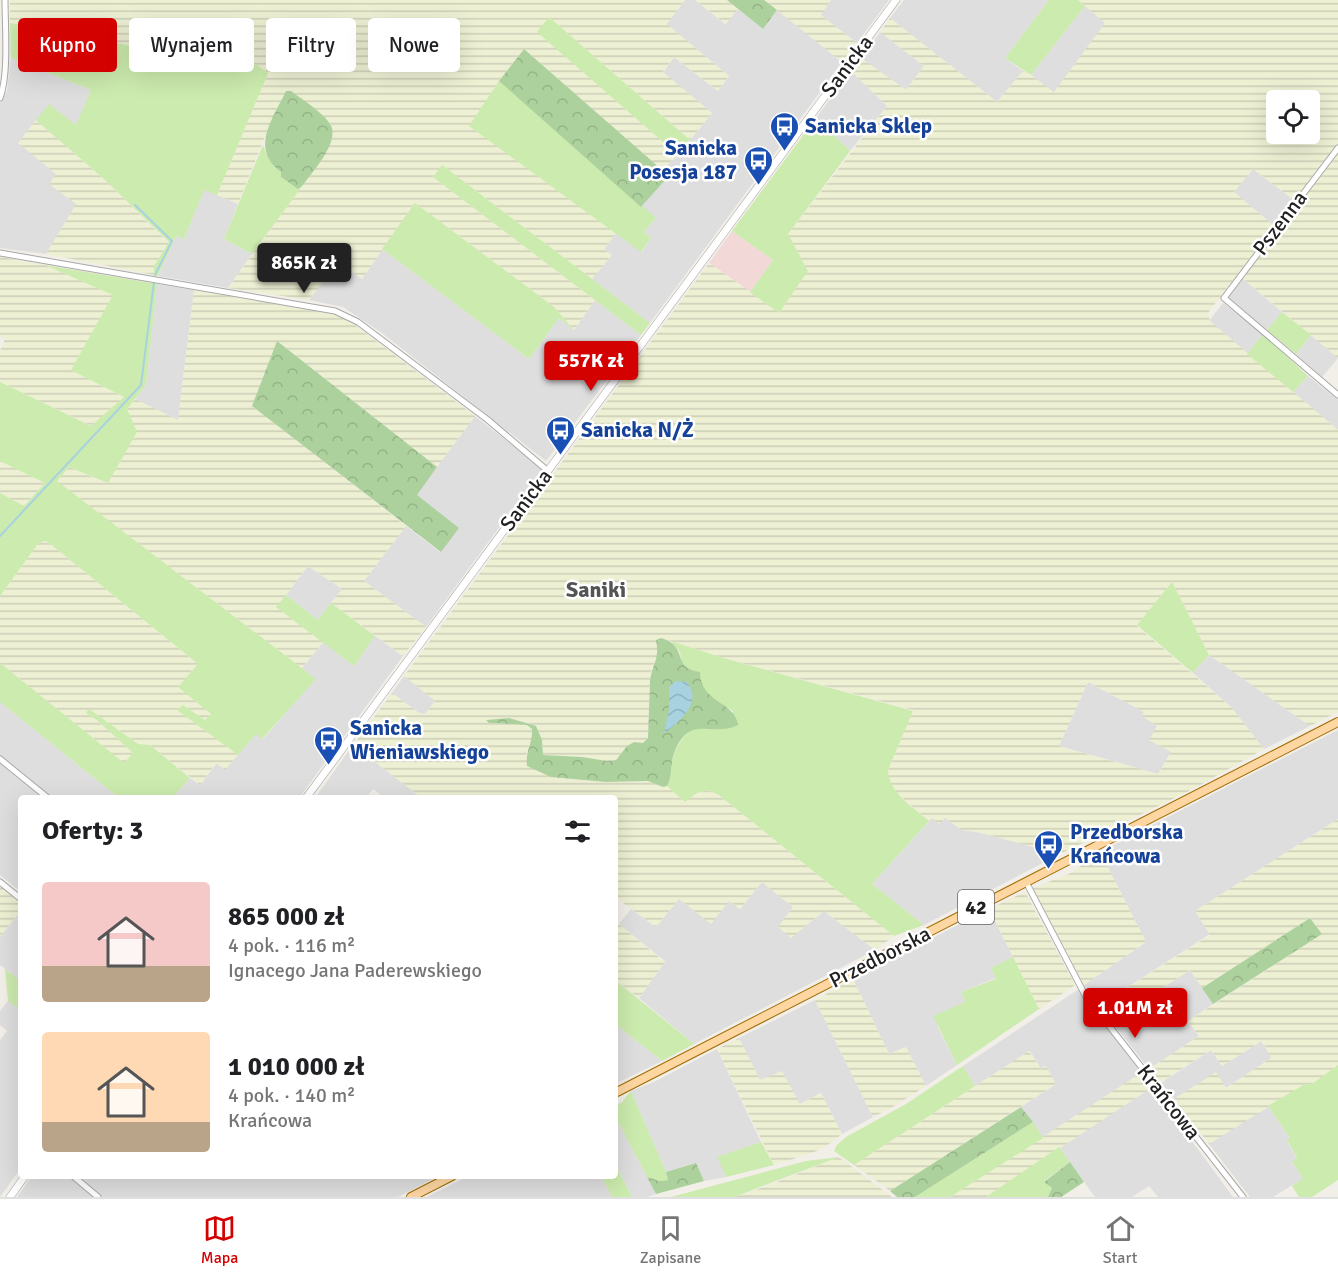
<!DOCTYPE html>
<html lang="pl">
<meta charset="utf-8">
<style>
body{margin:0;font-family:Signika,sans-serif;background:#f2f2f2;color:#202124;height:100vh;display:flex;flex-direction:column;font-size:22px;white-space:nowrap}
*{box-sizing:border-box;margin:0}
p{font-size:20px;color:#757577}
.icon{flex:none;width:33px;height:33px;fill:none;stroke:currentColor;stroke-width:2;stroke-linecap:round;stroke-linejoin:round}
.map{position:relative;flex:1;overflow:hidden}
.side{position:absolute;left:18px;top:795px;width:600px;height:384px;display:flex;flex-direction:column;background:#fff;border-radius:6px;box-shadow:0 6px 24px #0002}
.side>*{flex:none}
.guide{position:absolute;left:18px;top:18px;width:600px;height:54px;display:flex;gap:12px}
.fabs{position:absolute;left:1266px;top:90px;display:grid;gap:12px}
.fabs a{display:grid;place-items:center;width:54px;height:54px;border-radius:6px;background:#fff;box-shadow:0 6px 24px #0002;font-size:30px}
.price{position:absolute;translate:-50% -51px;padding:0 14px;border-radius:6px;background:#d30100;color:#fff;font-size:20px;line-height:39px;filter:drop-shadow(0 2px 3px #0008)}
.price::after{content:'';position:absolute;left:50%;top:36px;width:18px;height:14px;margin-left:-9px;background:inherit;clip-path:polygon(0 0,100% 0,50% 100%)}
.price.active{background:#222;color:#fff}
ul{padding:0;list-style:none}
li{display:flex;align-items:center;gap:18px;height:150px;padding:0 24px}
li span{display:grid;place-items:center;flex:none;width:168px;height:120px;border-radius:6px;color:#555}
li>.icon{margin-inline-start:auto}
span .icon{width:72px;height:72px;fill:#fffc;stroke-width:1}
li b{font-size:26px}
h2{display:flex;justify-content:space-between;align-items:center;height:72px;padding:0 24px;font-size:26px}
.pill{padding:0 21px;border-radius:6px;background:#fff;box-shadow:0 6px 24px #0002;font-size:21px;line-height:54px}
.pill.active{background:#d30100;color:#fff}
.menu{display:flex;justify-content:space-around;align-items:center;height:84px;border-top:2px solid #e0e0e0;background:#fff;font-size:16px;color:#757577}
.menu a{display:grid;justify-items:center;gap:3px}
.menu .active{color:#d30100}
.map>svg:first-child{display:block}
</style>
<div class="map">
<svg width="1338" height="1197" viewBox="0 0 1338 1197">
<defs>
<pattern id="farmland-rules" width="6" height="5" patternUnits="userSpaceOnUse" patternTransform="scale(1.5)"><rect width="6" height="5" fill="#eef0d4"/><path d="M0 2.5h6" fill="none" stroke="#ccceb6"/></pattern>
<pattern id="forest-crowns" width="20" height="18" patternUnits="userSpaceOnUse" patternTransform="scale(1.5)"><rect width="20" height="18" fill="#acd19d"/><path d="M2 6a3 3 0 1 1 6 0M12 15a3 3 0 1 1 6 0" fill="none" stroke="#94b387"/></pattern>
<pattern id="water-waves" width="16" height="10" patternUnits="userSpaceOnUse" patternTransform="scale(1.5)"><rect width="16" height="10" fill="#a8d2df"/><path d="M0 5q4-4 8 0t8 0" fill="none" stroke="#90b4bf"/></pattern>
</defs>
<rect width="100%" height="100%" fill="#f2eee8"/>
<path fill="#dfdede" d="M685 0H695L725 24 738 9 763 29 777 10 842 62 650 323 592 279 612 255 604 249 616 233 642 252 651 238 644 232 656 218 641 207 669 176 662 170 678 155 712 113 663 73 674 57 718 91 729 76 666 24Z
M831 0H889L857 43 820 15Z
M904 0H1049L1005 58 1023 71 997 102 890 18Z
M1085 6 1106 23 1054 93 1031 75Z
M880 32 924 66 906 90 861 58Z
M11 58 91 90 57 174 49 184 77 204 46 254 0 248V103L7 91Z
M851 71 887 106 850 151 816 118Z
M1253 169 1294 200 1274 226 1234 192Z
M204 189 238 204 224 239 252 254 228 288 158 276 176 236 184 239Z
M382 249 529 359 559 318 574 330 595 300 641 335 546 461 382 333 343 307 309 300 338 262 362 279Z
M1242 278 1282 312 1267 330 1228 297Z
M157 284 194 290 178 420 135 399 146 385Z
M1223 303 1263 334 1247 354 1209 321Z
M1311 335 1338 358 1322 377 1296 354Z
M1308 376 1338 400V430L1293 392Z
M475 416 542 469 426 627 364 581 406 526 440 552 459 528 416 495Z
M308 566 342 589 318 620 286 595Z
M375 636 403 656 299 798H172L190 778 200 785 217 763 225 769 256 734 263 739 315 679 302 668 323 642 354 666Z
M1209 655 1221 663 1310 726 1264 749 1231 707 1193 673Z
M404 676 436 700 425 714 419 713 392 693Z
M1088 682 1144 712 1142 716 1157 726 1171 752 1158 774 1059 746Z
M0 702 119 798H21V892L0 875Z
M1338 730V819L1195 911 1210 934 1098 1006 1084 985 1146 942 1100 852Z
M353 745 422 798H385L373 789 366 798H315Z
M944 817 962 830 977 832 1060 854 924 925 872 884 932 818Z
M762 882 793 907 791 937 824 911 875 950 694 1044 639 998 665 961 619 924 631 909 656 927 679 899 729 901 740 909Z
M989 909 1013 957 991 968 996 978 961 992 965 1002 937 1026 957 1065 926 1086 906 1047 889 1054 853 979Z
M21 910V981L0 965V937Z
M1190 970 1213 1004 1188 1021 1199 1036 1149 1069 1111 1021Z
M1079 989 1141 1073 1043 1138 1021 1107 1056 1084 1045 1066 1041 1069 1030 1051 975 1086 963 1066Z
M815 1000 873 1117 842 1134 821 1093 800 1104 760 1081 739 1038Z
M8 1001 21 1010V1168L0 1197V1040L7 1031 0 1025V1011Z
M615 1024 662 1061 615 1084Z
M1261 1041 1272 1058 1226 1088 1216 1073 1174 1099 1161 1083 1211 1050 1222 1066Z
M717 1049 761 1142 718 1157 726 1177 704 1181 695 1163 666 1172 631 1091 654 1082Z
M1151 1088 1200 1152 1233 1197H1158L1149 1186 1132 1197H1095L1059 1147Z
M1268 1106 1290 1138 1287 1141 1297 1159 1292 1163 1304 1178 1273 1197H1250L1209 1144Z
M615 1121 618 1122 656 1194 647 1197H632L615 1164Z
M32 1176H439L398 1197H17Z
M469 1176H601L612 1197H427Z"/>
<path fill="#f2d9d8" d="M732 231 773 260 750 292 709 263Z"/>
<path fill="url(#farmland-rules)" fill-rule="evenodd" d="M10 0H685L667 24 729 76 718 91 674 57 663 72 712 113 690 140 549 17 538 32 678 155 662 170 524 49 499 81 470 126 616 233 604 249 612 255 592 279 443 166 433 177 595 300 574 330 554 307 415 203 362 279 338 262 309 300 228 288 319 162 332 141V131L330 123 291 91H286L269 126 238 204 217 195 268 73 256 64 248 68 10 23Z
M695 0H727L738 9 726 24Z
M764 0H831L821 15 857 43 842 62Z
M1078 0H1338V144L1294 200 1253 169 1234 192 1274 226 1208 313 1210 321 1338 430V712L1310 726 1209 655 1172 582 1137 626 1231 707 1264 749 1191 790 1060 854 977 832 962 830 945 818 939 824 932 818 929 821 898 794 888 780V770L913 710 720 657 661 638 656 640 658 656 651 672 650 681 648 738 643 743 634 742 627 746 616 760 607 761 582 757 543 755 542 740 529 723 487 720 489 723 527 725 532 729V739L526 754 551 777 606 782 648 781 663 787 667 786 685 801 697 793 708 790 719 795 894 936 875 950 824 911 791 938 778 927 793 907 762 882 740 909 729 901 711 924 679 899 656 927 615 897V798H422L353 745 392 693 419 713 425 714 435 701 404 676 709 263 780 312 788 234 887 106 851 71 861 58 906 90 924 66 880 32 890 18 997 102 1023 71 1031 75 1054 92 1105 23ZM1276 100H1310V134H1276ZM1088 682 1144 712 1142 716 1157 726 1149 740 1171 752 1158 774 1059 746Z
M36 120 104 179 169 243 154 266V275L46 254 76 204 49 184 56 174 18 143Z
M1338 151V358L1242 278Z
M0 257 45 265 114 295 71 370 124 397 92 426 0 382V351L5 339 0 336Z
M194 290 338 315 351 322 475 416 437 467 277 341 253 406 406 526 364 581 426 627 403 656 331 603 342 589 308 566 277 607 323 642 302 668 56 481 69 467 107 483 127 409 135 399 178 420Z
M0 461 45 483 24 506 0 493Z
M44 541 48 542 198 664 188 675 211 714 205 721 183 705 178 710 238 755 225 770 216 763 200 785 150 745 138 744 119 730 86 713 97 720 133 753 125 764 0 663V596L37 545Z
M1338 819V1065L1312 1084H1305L1209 1144 1174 1099 1216 1072 1226 1088 1271 1058 1262 1041 1222 1066 1211 1050 1161 1082 1149 1069 1199 1036 1188 1021 1322 934 1310 918 1202 988 1190 970 1111 1021 1098 1006 1210 935 1195 911Z
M1100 852 1146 942 1084 985 1033 888 1071 873Z
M0 886 21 903V910L0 937Z
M1025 892 1075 985 1039 1009 989 909Z
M615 921 665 962 639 998 615 980Z
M853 979 889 1054 906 1047 926 1086 891 1108 873 1117 815 1000Z
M739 1038 760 1080 782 1071 800 1104 821 1093 842 1134 825 1147 812 1153 774 1165 717 1049Z
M1029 1051 1041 1069 1046 1066 1056 1084 890 1191 854 1165Z
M1141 1073 1151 1088 986 1197H950Z
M839 1157 892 1197H734L767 1186Z"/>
<path fill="#ccebae" d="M1049 0H1078L1085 6 1031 75 1005 58Z
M549 17 690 140 678 155 537 32Z
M10 23 248 68 256 64 268 73 217 195 204 190 184 239 176 236 158 276 154 275V266L169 242 104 179 36 120 49 104 76 125 91 90 11 58Z
M499 81 656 218 644 232 651 238 641 252 469 126Z
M816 118 850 151 788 234 808 271 779 313 750 292 773 260 732 231Z
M263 145C267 157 271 164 281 172V177L298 189 303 185 252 254 224 239Z
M442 165 650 323 641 335 433 177Z
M415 203 554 307 574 330 559 318 529 359 382 249Z
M45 265 157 284 146 385 127 409 137 432 108 483 69 467 57 481 316 679 262 739 256 734 238 755 177 710 183 705 205 720 211 714 178 687 198 664 48 542 44 541 37 545 0 596V493L24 506 45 483 0 461V382L91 426 124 397 71 370 113 295Z
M1282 312 1311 335 1296 354 1267 330Z
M1263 334 1308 376 1293 392 1247 354Z
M1172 582 1209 655 1193 673 1137 625Z
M286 595 318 620 331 603 375 636 354 666 276 607Z
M671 641 720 657 913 711 888 770C889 793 913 807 929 821L872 884 924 925 894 936 719 795 708 790 697 793 685 802 667 786C672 776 671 768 673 757 675 748 685 733 693 729L732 727 733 711 713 699 702 687 700 680 682 664 680 652Z
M0 663 124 763 133 753 97 720 86 713 89 709 138 744 150 745 190 778 172 798H119L0 702Z
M1013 957 1039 1009 957 1065 933 1016 965 1002 961 992 996 979 991 968Z
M5 969 21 981V1010L8 1001Z
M615 980 694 1044 662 1061 615 1024Z
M1338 1065V1180L1312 1197H1299L1292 1186 1303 1178 1292 1162 1297 1158 1287 1140 1290 1138 1268 1106 1305 1084H1312Z
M963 1066 975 1086 854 1165 834 1151 837 1145 846 1137 906 1104Z
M631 1091 666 1172 668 1180 660 1181 647 1177 618 1122 615 1121V1106L622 1102Z
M1033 1122 1043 1138 950 1197H915Z
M761 1142 774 1165 726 1177 717 1157Z
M1059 1147 1070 1162 1044 1181 1052 1188 1048 1197H986Z
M839 1157 734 1197H671L806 1161Z
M615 1164 632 1197H612L601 1176H615Z"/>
<path fill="url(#forest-crowns)" d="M727 0H764L777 10 763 29Z
M524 49 669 176 641 207 499 81Z
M286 91H291C301 99 323 112 330 124 341 141 313 171 303 185L298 189 281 177V172C249 148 273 119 286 91Z
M277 341 437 467 417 495 459 528 441 552 252 406Z
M661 638C690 646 670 668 700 672 700 703 735 701 738 725 710 738 690 713 674 753 670 764 673 775 667 786L663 787 648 781 606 782 551 777 527 766C525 750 533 744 532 729L527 725 489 723 486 720 509 718 536 726 542 740 543 755 582 757 607 761 616 760 627 746 634 742 643 743 648 738 650 681C652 663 660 661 656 640Z
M1310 918 1322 934 1213 1004 1202 988Z
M1021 1107 1033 1122 915 1197H897L890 1191Z
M1070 1162 1084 1182 1061 1197H1048L1052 1188 1044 1182Z
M696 1163 704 1181 656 1194 647 1177 660 1181 668 1180 666 1172Z"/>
<path fill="url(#water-waves)" d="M676 681 687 682C704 705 677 722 664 734L669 710V687Z"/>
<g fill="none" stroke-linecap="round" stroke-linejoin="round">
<path stroke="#a8d2df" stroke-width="2" d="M135 205 172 241 155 275
M0 536 141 385 154 282"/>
<defs>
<path id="minor" d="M0 98C9 74 5 27 5 0
M1338 148 1224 298 1338 395
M0 253 335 311 358 322 488 420 548 471
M0 759 48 798
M0 882 21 899
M1026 882 1085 995 1243 1197
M73 1176 98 1197"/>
<path id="tertiary" d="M306 798 896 0
M10 1197 25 1176"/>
<path id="primary" d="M615 1093 1338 722
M411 1197 452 1176"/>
</defs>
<use href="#minor" stroke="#a8a8a8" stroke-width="7"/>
<use href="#tertiary" stroke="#a8a8a8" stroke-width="8"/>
<use href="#primary" stroke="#9f6b00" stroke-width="10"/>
<use href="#minor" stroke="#fff" stroke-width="5"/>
<use href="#tertiary" stroke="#fff" stroke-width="7"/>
<use href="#primary" stroke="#fdd6a2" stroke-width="8"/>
</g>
<defs>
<symbol id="bus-pin" viewBox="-11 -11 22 30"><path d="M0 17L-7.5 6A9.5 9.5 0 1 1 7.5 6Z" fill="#1a4fb4" stroke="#fff"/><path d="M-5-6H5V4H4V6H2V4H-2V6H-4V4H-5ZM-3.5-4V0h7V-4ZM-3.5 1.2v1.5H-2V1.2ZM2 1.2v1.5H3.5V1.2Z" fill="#fff"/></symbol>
</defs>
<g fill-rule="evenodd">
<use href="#bus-pin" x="768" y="110" width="33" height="45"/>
<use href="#bus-pin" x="742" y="144" width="33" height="45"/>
<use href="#bus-pin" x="544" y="414" width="33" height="45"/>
<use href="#bus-pin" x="312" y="724" width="33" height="45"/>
<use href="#bus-pin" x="1032" y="828" width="33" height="45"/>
</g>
<g text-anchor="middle" stroke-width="5" stroke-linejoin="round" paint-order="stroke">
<rect fill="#fff" stroke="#646464" stroke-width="1.5" x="958" y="890" width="36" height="34" rx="4.5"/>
<g font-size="20" font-weight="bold" fill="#212121">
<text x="976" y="914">42</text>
</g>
<g font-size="21" fill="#212121" stroke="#fff">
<text transform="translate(847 66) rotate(-53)" y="7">Sanicka</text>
<text transform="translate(1280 223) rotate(-53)" y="7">Pszenna</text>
<text transform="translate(526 500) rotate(-53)" y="7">Sanicka</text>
<text transform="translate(880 957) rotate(-27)" y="7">Przedborska</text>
<text transform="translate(1169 1102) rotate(52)" y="7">Krańcowa</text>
</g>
<g font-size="21" font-weight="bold" fill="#164399" stroke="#fff" text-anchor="start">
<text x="805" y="133">Sanicka Sklep</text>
<text x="737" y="155" text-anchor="end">Sanicka<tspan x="737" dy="24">Posesja 187</tspan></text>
<text x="581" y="437">Sanicka N/Ż</text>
<text x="350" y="735">Sanicka<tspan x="350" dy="24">Wieniawskiego</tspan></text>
<text x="1070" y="839">Przedborska<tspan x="1070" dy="24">Krańcowa</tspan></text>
</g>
<g font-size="22" font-weight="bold" fill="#545454" stroke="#fff">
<text x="596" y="597">Saniki</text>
</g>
</g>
</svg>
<div class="fabs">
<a><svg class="icon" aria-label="locate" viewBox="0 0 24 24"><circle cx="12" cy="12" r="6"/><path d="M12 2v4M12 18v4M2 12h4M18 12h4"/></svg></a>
</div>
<b class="price active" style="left:304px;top:294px">865K zł</b>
<b class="price" style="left:591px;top:392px">557K zł</b>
<b class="price" style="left:1135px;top:1039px">1.01M zł</b>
<div class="guide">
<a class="pill active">Kupno</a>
<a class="pill">Wynajem</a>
<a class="pill">Filtry</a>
<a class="pill">Nowe</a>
</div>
<section class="side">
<h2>Oferty: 3<svg class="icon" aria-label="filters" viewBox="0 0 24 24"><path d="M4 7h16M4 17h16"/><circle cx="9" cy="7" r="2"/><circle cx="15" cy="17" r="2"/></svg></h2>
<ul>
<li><span style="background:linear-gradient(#f6c9c9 70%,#b9a48a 0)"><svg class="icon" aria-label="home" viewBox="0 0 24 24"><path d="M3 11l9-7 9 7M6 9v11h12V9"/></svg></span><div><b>865 000 zł</b><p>4 pok. · 116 m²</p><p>Ignacego Jana Paderewskiego</p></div></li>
<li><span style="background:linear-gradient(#ffd9b3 75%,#b9a48a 0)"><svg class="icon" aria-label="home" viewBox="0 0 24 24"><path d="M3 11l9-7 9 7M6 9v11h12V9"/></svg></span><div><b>1 010 000 zł</b><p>4 pok. · 140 m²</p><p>Krańcowa</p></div></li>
</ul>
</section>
</div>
<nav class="menu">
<a class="active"><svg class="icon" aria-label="map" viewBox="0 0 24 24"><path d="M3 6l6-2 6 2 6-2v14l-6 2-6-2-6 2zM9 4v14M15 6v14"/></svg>Mapa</a>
<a><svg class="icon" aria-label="saved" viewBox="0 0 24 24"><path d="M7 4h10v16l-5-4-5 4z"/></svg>Zapisane</a>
<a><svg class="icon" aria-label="home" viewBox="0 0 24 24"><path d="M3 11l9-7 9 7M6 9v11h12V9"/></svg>Start</a>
</nav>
